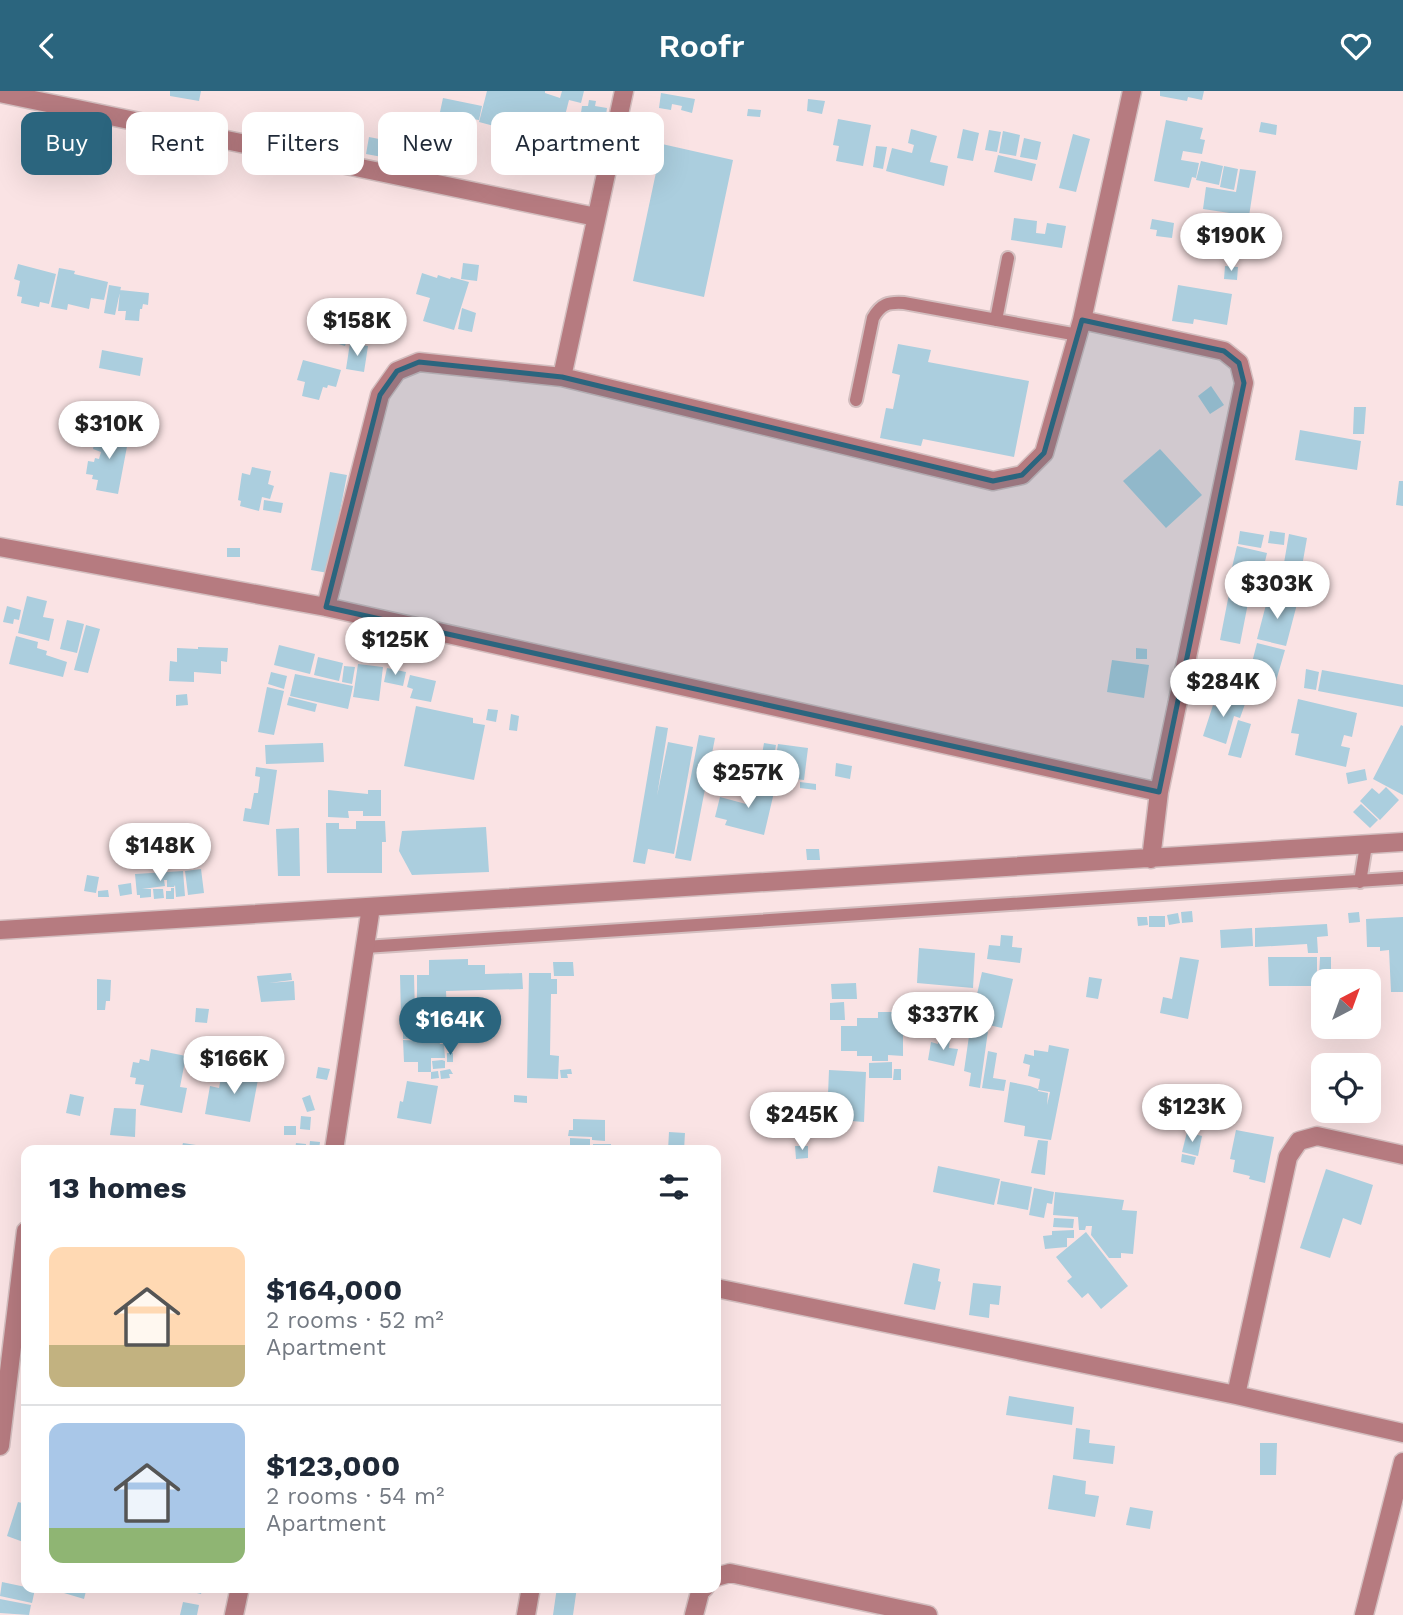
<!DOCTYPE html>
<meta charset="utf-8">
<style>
body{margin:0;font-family:"Work Sans",sans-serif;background:#f6f6f7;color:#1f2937;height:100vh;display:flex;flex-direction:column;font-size:26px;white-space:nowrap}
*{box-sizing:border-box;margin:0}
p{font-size:23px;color:#747a83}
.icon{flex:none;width:38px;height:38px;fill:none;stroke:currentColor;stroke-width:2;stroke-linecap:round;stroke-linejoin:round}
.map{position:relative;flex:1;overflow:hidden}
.side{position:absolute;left:21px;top:1054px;width:700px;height:448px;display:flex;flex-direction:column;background:#fff;border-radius:14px;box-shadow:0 7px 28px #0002}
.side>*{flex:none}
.top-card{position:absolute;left:21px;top:21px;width:700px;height:63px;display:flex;gap:14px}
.needle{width:46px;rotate:41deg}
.tools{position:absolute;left:1311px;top:878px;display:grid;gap:14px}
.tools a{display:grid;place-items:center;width:70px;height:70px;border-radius:14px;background:#fff;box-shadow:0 7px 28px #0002;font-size:35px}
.price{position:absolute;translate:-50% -60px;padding:0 16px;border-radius:24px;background:#fff;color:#222;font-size:23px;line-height:46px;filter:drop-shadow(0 2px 4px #0008)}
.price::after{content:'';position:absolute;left:50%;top:42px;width:21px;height:16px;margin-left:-10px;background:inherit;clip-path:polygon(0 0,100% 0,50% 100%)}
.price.on{background:#2b657e;color:#fff}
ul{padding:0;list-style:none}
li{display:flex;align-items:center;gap:21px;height:175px;padding:0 28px}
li+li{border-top:2px solid #e0e1e3}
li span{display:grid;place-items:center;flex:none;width:196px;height:140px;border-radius:14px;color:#555}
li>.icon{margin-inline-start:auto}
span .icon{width:84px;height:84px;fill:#fffc;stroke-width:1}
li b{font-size:30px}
h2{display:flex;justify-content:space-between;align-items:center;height:84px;padding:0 28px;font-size:30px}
.tag{padding:0 24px;border-radius:14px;background:#fff;box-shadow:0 7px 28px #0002;font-size:24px;line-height:63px}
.tag.on{background:#2b657e;color:#fff}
header{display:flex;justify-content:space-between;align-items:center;height:91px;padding:0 28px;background:#2b657e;color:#fff;font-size:32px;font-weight:600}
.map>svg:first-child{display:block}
</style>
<header><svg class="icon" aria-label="back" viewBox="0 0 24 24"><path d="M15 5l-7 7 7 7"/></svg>Roofr<svg class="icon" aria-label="heart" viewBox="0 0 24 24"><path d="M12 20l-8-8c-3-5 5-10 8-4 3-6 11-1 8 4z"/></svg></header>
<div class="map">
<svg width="1403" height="1524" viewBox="0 0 1403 1524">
<rect width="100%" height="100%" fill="#fae3e4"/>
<path fill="#abcede" d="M170 0H201L199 10 170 5Z
M487 0H545V2L560 7 562 0H584L581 12 569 9 558 52 479 31Z
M1160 0H1204L1202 9 1188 6 1187 10 1160 5Z
M661 2 695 8 692 22 681 19 682 15 672 13 671 19 659 17Z
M443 7 482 15 479 29 472 28 462 72 454 70 451 83 443 81 446 66 431 63Z
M808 8 825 10 822 23 807 20Z
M589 9 596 10 595 15 607 17 601 59 576 55 582 15H588Z
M748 18 761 19 760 26 747 25Z
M838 28 871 34 863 75 836 70 839 55 833 54Z
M423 29 429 30 420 73 366 63 369 46 379 48 382 33 399 37 412 35 420 37Z
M1166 29 1203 37 1200 48 1205 49 1202 63 1183 60 1181 69 1199 72 1196 87 1192 86 1189 97 1154 90Z
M1261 31 1277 34 1276 44 1259 41Z
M911 38 937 45 930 71 948 75 944 95 886 80 892 57 912 62 914 54 908 52Z
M963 38 979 42 973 70 957 67Z
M989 39 1001 41 997 61 985 59Z
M1003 40 1020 44 1016 65 999 62Z
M1073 43 1090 48 1076 101 1059 97Z
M1024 47 1041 51 1037 69 1020 66Z
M72 50 94 53 93 64 71 60Z
M662 53 733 69 704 206 633 190Z
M876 55 887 56 883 78 873 76Z
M998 64 1036 73 1032 90 994 81Z
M429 66 442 69 441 80 427 78Z
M1201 70 1223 75 1219 94 1196 89Z
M1224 75 1238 78 1234 99 1220 96Z
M1240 78 1256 80 1249 125 1203 118 1206 96 1236 101Z
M1014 127 1037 130 1036 142 1045 143 1047 132 1066 135 1062 157 1011 149Z
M1152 128 1174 132 1172 147 1156 145 1157 139 1150 138Z
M463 172 479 174 477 190 461 188Z
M18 173 56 183 49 213 40 211 39 216 21 212 22 206 17 205 20 190 14 188Z
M1225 175 1238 176 1237 189 1224 188Z
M59 177 75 180 74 183 108 191 104 209 91 207 89 218 68 213 67 219 51 216Z
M422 182 437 187 438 184 450 188 451 186 469 191 454 239 423 230 430 207 416 203Z
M109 194 121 196 115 224 104 222Z
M1178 194 1232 203 1227 234 1194 228 1193 233 1172 230Z
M120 199 149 202 148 214 143 213 142 218H140L139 230 125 229 126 220H118Z
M462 217 476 222 472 241 458 238Z
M319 234 349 242 345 255 316 246Z
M350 252 368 255 364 281 346 278Z
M898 253 931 259 928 271 1029 290 1014 366 923 348 921 355 880 347 886 317 893 318 900 284 892 282Z
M102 259 143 267 140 285 99 277Z
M303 269 341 279 336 296 328 294 327 297 323 296 319 309 302 305 305 291 297 289Z
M1211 295 1224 314 1210 323 1198 305Z
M1354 316H1366L1364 343H1353Z
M1300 339 1361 350 1357 379 1295 369Z
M107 340 129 345 118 403 96 399 98 389 92 388 93 384 86 383 88 370 94 371 95 367 99 368 101 361 93 358 96 343 106 345Z
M1160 358 1202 404 1166 437 1123 390Z
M252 376 271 380 268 393 274 395 270 408 262 406 259 420 240 415 241 410 238 409 242 382 250 384Z
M330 381 347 384 328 482 311 479Z
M1399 390H1403V415L1396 414Z
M264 409 283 412 281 422 263 419Z
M1240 440 1264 444 1261 457 1238 453Z
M1270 440 1285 442 1284 454 1268 452Z
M1289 443 1307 447 1298 498 1280 495Z
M1237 455 1267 462 1257 505 1227 498Z
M227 457H240V466H227Z
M1229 503 1249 507 1240 553 1220 549Z
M27 505 47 510 43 526 54 528 49 550 18 542Z
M1268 506 1297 513 1286 555 1257 548Z
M7 515 21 519 19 529 14 528 13 533 3 531Z
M67 529 84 533 77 562 60 558Z
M86 534 100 538 88 582 74 579Z
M16 545 38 551 37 557 47 560 46 564 67 571 63 586 9 573Z
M1257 552 1285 559 1276 590 1249 583Z
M279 554 315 563 310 583 274 574Z
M198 556 228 557 227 571 221 570V583L194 581V591L169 590 170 570 177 571V557L198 558Z
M1136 557 1147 558V568H1136Z
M318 566 343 572 339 590 314 584Z
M1112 569 1149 574 1144 607 1107 601Z
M358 573 383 576 379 610 353 606Z
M344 575 355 576 352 593 342 591Z
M387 577 406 581 403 595 384 591Z
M1306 578 1319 581 1316 599 1304 597Z
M1322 579 1403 594V616L1318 600Z
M271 581 287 585 284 598 268 593Z
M295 583 353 595 348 618 290 605Z
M410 584 436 590 431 611 410 607 413 598 407 596Z
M267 596 284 600 274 644 258 641Z
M187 603 188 614 176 615V604Z
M1220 605 1245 613 1240 627 1234 625 1226 653 1203 645 1213 614 1217 616Z
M289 606 317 613 315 621 287 614Z
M1298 608 1357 622 1352 646 1344 644 1341 655 1350 657 1346 676 1295 664 1299 643 1291 642Z
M416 615 473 627V632L485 634 474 689 404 675Z
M488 618 498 619 496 631 486 629Z
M511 623 519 625 517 640 509 639Z
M1238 629 1251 633 1241 667 1228 664Z
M1401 634 1403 635V704L1373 688Z
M656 635 668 637 657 705 668 651 693 656 674 763 648 758 645 773 633 771Z
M699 644 715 647 691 770 675 767Z
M323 652 324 671 266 673 265 654Z
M764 652 776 654 773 672 761 669Z
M778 653 808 657 804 689 786 687 788 672 775 671Z
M836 672 852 675 850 688 835 685Z
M256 676 277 679 269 734 243 730 245 717 251 718 254 702H258L260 686 255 685Z
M1365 678 1367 689 1348 693 1346 682Z
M800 691 816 693V699L800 697Z
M751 692 775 697 764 744 725 734 727 729 715 726 720 706 746 713Z
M1386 696 1399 709 1380 729 1360 710 1372 697 1379 703Z
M328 699 368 703V699H381V725H363V720H348L349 727 328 726Z
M1361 713 1378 729 1370 737 1353 721Z
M356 730H385L386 751H382V782H327L326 732H339V738H356Z
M486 736 489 781 412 784 399 760 402 740Z
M299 737 300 785H278L276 738Z
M806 758H819L820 769H807Z
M131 772H148V778H132Z
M201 778 204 802 188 804 185 780Z
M183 780 185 805 176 806 175 794 174 796H167V789H164L165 795 142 798H151V806L140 807V804H137L135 783Z
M87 784 99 786 96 802 84 800Z
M131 792 132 803 120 805 118 794Z
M171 797H174V808H166V800H171Z
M153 798H163L164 807 154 808Z
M108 799 109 806H98V800Z
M1192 820 1193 831 1182 832 1181 821Z
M1359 821 1360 831 1349 832 1348 822Z
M1178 822 1180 832 1169 834 1167 824Z
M1149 825H1165V836H1149Z
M1137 826H1147L1148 834 1138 835Z
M1403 826V901H1391L1389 859 1380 860V856H1367L1366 828Z
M1327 833 1328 845 1317 846 1318 862H1308L1307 853 1255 856V837Z
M1252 837 1253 855 1221 857 1220 839Z
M1001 844 1013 845 1012 856 1022 857 1020 872 987 868 989 854 1000 855Z
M919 857 975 862 973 897 917 892Z
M1180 866 1199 869 1188 928 1160 922 1163 906 1172 908Z
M1268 866H1317V895H1269Z
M1320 866H1331V885H1319Z
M468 868V874H485V883L522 882 523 898 446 900 447 923 417 924V884H429V869Z
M553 871H573L574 885H554Z
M982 881 1013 888 1002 937 971 930Z
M291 882 292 889 269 892 294 890 295 909 261 911 257 885Z
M529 882H551V888H557V903H551L550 964 559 965 558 988 527 987Z
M1336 882H1348V891H1336Z
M400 884H414L415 923 401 924Z
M1089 886 1102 888 1098 908 1086 906Z
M1320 887H1334V891H1323V897H1319Z
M97 888 111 889 110 910H106L105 919H97Z
M856 892 857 908H832L831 893Z
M957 904 968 905 966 918 955 916Z
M844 911 845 929H830V912Z
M196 917 209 918 207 932 195 931Z
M878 921H903V965L888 964V970H872V965H857V960H841V935H857V927H878Z
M463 925V935H443V926Z
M423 937V947L403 948V938Z
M424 937H430V942H432V939H434V942L437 941 440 953H444L445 967H431V981H418V971H404L403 949 424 950Z
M459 938 461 951 447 953 445 939Z
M970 938 988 940 980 997 969 995 971 982 964 980Z
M939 945 950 947 949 957 958 958 954 975 928 969 931 951 938 953Z
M1049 954 1069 958 1051 1049 1024 1045 1025 1035 1004 1031 1010 991 1030 995 1038 998V1000L1048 1002 1047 1014 1050 1001 1038 999 1040 988 1028 985 1030 974 1023 972 1025 963 1034 965V959L1048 961Z
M151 958 186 965 180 996 187 997 182 1022 140 1014 144 994 135 993 136 987 130 986 133 971 139 972 140 968 149 970Z
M988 960 997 962 993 987 1006 989 1004 1000 982 997Z
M447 962H453V971H447Z
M203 963 221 968 216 984 198 978Z
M442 969 445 970V977L433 978 432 970Z
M892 971V987H869V972Z
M318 976 330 978 327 989 316 987Z
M227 977 259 983 250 1031 205 1023 210 995 219 997 221 987 225 988Z
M450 978 453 983H449L450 987 441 988 440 980Z
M571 978 572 983H567L568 987H561L560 979Z
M894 978H901V989H893Z
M829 979 866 981 864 1031 827 1028Z
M438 980 439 987 431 988V981Z
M407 990 438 995 431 1033 397 1027 400 1010 403 1011Z
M70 1003 84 1006 80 1025 66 1022Z
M310 1004 315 1019 307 1021 302 1007Z
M514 1004 527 1005V1012L514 1011Z
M114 1017 136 1018 135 1046 110 1044Z
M301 1025 311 1026 310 1039 300 1038Z
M573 1028 605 1029V1050L592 1049V1046L568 1045 569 1039H573Z
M284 1035H296V1044H284Z
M1236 1039 1274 1046 1265 1092 1249 1088 1250 1085 1233 1081 1235 1069 1230 1068Z
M669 1041 685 1042 684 1059H668Z
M1187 1041 1202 1045 1198 1065 1182 1061Z
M570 1047 590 1048V1059H570Z
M1038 1049 1048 1050 1045 1084 1031 1082Z
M310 1050 320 1051 319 1059H309Z
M183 1052 209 1056 208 1059H181Z
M296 1052 306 1053V1059H295Z
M593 1053H611V1059H593Z
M795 1055H808V1067L796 1068Z
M1182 1063 1196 1066 1194 1074 1181 1071Z
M938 1075 1000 1088 994 1114 933 1101Z
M1326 1078 1373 1094 1361 1134 1343 1127 1330 1167 1300 1157Z
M1001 1090 1032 1096 1028 1119 997 1113Z
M1034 1097 1054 1101 1052 1113 1047 1112 1044 1127 1029 1124Z
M1055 1101 1124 1109 1122 1119 1137 1120 1133 1163 1121 1162V1167H1109L1091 1144 1092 1135H1086L1085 1139H1079L1078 1126 1053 1124Z
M1054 1127 1074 1128 1073 1137 1053 1136Z
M1074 1139V1147H1067V1156L1045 1158 1043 1145 1052 1144V1140Z
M1086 1141 1128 1195 1101 1218 1088 1202 1082 1207 1067 1190 1072 1186 1056 1166Z
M913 1172 940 1178 938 1190 941 1191 935 1219 904 1213Z
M973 1192 1001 1195 999 1214 990 1213 989 1227 969 1224Z
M1009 1305 1074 1316 1072 1334 1006 1324Z
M1076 1337 1090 1339 1089 1352 1115 1355 1113 1373 1073 1368Z
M1260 1352H1277L1276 1384H1260Z
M1053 1384 1086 1390 1085 1403 1099 1405 1095 1426 1048 1418Z
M18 1411 26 1413V1452L7 1445Z
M1130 1416 1153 1420 1150 1438 1126 1434Z
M2 1491 35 1498 32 1512 0 1505Z
M44 1496H87L84 1508Z
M185 1496H203L201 1503 184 1499Z
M557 1496H577L573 1524H553Z
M0 1508 31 1514 29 1524 0 1522Z
M183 1511 199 1514 197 1524H180Z"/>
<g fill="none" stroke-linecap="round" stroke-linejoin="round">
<defs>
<path id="service" d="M996 229 1008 167
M856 309 873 227C881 213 888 211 904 212L1078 244
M1360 791 1366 754
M365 856 1403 787"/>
<path id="minor" d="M0 2 596 126
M1082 229 1224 260 1239 272 1244 292 1159 701
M562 286 624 0
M0 456 326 516 1159 701 1151 768
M326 516 380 304 397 280 419 271 562 286 993 390 1022 384 1044 362 1082 229 1132 0
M0 839 1403 751
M334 1059 371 816
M716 1197 1236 1304 1403 1342
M1236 1304 1288 1066 1299 1050 1317 1045 1403 1064
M0 1355 26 1140
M716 1486 730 1482 928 1524
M234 1524 240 1496
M526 1524 531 1496
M694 1524 700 1501 705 1496
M1364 1524 1403 1371"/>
</defs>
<use href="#service" stroke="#d3bebf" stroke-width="16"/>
<use href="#minor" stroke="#d3bebf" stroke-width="21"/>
<use href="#service" stroke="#b67b80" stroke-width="12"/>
<use href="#minor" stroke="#b67b80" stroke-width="18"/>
</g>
<path fill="#2b657e" fill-opacity="0.2" stroke="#2b657e" stroke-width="5" stroke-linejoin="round" d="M1082 229 1224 260 1239 272 1244 292 1159 701 326 516 380 304 397 280 419 271 562 286 993 390 1022 384 1044 362Z"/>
</svg>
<div class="tools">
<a><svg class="needle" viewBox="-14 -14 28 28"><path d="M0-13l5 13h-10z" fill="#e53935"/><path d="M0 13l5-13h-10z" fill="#747a83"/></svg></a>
<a><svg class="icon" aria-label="locate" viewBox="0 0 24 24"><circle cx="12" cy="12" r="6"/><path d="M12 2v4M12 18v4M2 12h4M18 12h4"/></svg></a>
</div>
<b class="price" style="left:1231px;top:182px">$190K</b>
<b class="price" style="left:357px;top:267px">$158K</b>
<b class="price" style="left:109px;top:370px">$310K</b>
<b class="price" style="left:1277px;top:530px">$303K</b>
<b class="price" style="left:395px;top:586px">$125K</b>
<b class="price" style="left:1223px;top:628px">$284K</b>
<b class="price" style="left:748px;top:719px">$257K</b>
<b class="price" style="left:160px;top:792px">$148K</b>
<b class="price" style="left:943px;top:961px">$337K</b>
<b class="price on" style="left:450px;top:966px">$164K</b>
<b class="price" style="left:234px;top:1005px">$166K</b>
<b class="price" style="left:1192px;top:1053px">$123K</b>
<b class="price" style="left:802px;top:1061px">$245K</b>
<div class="top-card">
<a class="tag on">Buy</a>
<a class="tag">Rent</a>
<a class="tag">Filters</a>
<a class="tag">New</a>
<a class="tag">Apartment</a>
</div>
<section class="side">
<h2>13 homes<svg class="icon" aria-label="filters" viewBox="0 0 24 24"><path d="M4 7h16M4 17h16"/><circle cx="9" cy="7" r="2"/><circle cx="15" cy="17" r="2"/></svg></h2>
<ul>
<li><span style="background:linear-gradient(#ffd9b3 70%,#c2b280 0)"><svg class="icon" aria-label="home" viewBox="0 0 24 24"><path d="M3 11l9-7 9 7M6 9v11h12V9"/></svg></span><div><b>$164,000</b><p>2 rooms · 52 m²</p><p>Apartment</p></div></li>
<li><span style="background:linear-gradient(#a9c7e8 75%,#8fb573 0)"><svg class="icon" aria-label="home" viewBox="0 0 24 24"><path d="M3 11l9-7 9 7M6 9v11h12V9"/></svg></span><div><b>$123,000</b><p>2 rooms · 54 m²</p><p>Apartment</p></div></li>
</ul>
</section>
</div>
